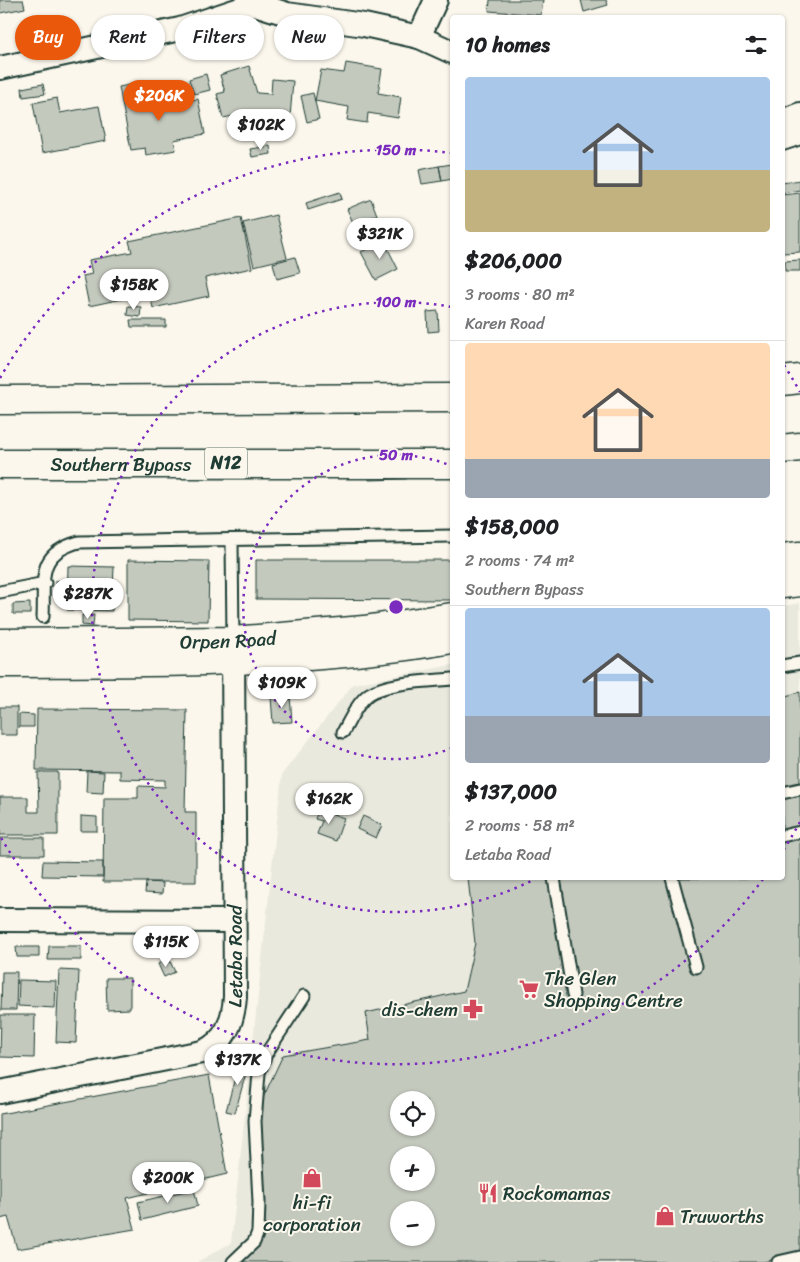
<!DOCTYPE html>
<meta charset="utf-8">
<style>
body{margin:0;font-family:Sriracha,sans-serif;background:#f2f2f2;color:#202124;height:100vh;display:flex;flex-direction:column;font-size:19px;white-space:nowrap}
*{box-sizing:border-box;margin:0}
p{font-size:16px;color:#757577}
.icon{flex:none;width:28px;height:28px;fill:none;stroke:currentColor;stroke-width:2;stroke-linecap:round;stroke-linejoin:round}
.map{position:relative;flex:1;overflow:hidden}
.panel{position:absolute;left:450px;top:15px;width:335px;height:865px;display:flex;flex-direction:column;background:#fff;border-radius:5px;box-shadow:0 1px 4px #0004}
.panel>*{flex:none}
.guide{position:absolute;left:15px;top:15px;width:360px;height:45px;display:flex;gap:10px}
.controls{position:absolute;left:390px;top:1091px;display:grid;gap:10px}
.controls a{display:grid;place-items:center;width:45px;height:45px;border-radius:50%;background:#fff;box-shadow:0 1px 4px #0004;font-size:25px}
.price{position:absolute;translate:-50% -42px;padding:0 11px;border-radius:18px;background:#fff;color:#222;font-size:16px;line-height:32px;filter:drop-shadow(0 1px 2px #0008)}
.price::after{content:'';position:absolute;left:50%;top:30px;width:15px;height:11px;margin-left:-8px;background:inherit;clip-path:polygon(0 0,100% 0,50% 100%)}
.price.active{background:#ea580c;color:#fff}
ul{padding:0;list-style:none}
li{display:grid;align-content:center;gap:10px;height:265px;padding:0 15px}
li+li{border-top:1px solid #e0e0e0}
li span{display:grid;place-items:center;height:155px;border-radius:5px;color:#555}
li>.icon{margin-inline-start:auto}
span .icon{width:90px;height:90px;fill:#fffc;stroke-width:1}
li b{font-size:21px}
h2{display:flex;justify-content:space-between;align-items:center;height:60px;padding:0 15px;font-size:21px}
.pill{padding:0 18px;border-radius:22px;background:#fff;box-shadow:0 1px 4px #0004;font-size:18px;line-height:45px}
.pill.active{background:#ea580c;color:#fff}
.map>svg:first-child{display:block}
</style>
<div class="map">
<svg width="800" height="1262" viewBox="0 0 800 1262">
<rect width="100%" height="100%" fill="#fbf7ec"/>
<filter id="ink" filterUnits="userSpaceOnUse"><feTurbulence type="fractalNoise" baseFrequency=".02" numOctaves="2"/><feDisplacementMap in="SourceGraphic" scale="10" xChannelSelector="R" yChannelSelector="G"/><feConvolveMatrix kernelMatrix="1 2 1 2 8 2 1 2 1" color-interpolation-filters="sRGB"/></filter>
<g filter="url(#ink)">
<path fill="#eae9de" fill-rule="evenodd" d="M800 603V1262H197L231 1243 282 774 353 684 452 665V878H782L783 606ZM399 1100H426V1128H399ZM399 1155H426V1182H399ZM399 1210H426V1238H399Z"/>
<path fill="#c4c9be" stroke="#1f3d34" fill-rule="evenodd" d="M0 0H23L25 8 0 13Z
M490 0H543L541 15 489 11Z
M581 0H606L608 5 584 12Z
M346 63 382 69 378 93 401 97 398 118 368 113 367 123 347 120 349 107 315 101 321 70 344 73Z
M249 66 257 93 271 94 272 79 293 81 289 130 254 127 255 112 223 118 217 94 225 92 220 75Z
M206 74 210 90 194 94 189 79Z
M139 83 144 109 198 99 205 134 174 140 176 150 146 155 145 148 131 150 119 87Z
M43 84 45 94 23 97 22 88Z
M313 93 319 119 307 122 301 96Z
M57 98 60 113 99 106 106 141 42 153 33 103Z
M270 146 271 154 252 157 250 149Z
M452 164V179L442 181 439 166Z
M439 166 442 181 422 184 419 170Z
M800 180V190L782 193V183Z
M340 192 342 199 308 210 306 203Z
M800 193V252L782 253V195Z
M371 199 377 215 354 225 347 209Z
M276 215 287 258 254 266 243 223Z
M241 218 252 268 205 278 209 296 153 308 148 285 129 289 131 297 89 306 83 276 92 274 89 260 132 252 129 241Z
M384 241 398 269 376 280 361 252Z
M295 257 300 273 277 279 273 263Z
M800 260V271H785V261Z
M128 306 141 307 140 317 127 315Z
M438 311 439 331 428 332 427 312Z
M130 320H166V327H131Z
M407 469V479L369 480V470Z
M128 560 209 561 208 621 128 620Z
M256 560H452V600L256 599Z
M68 566 114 567 112 611 67 610Z
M64 580 66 592 57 593 56 581Z
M30 603V614H13V604Z
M82 615H94L93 626 82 625Z
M800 692V1254L763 1262H235L254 1246 262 1100 283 1055 370 1040 366 1013 464 991 475 943 468 878H782V697ZM399 1100H426V1128H399ZM399 1155H426V1182H399ZM399 1210H426V1238H399Z
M290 695 292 722 273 723 271 697Z
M0 707H17V735H0Z
M37 709 187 710 185 812H196V882H103L104 798H138V786L165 787V780L120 779V771L36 770Z
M19 714 34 715V727H19Z
M87 771 104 772 103 793 86 792Z
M38 772H58V835H0V797H28V812H39Z
M319 809 344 818 336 841 317 834 322 821 315 819Z
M81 816 97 817V831H81Z
M363 816 382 825 376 838 357 829Z
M0 838H44V855H0Z
M43 861 103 862V877L42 876Z
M146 882 163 883 162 894 145 893Z
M49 946H81V960H48Z
M16 947H39V957H17Z
M169 959 175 972 164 977 158 964Z
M59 970 79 971 76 1043 56 1042Z
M2 972H17L16 1010H1Z
M106 978H130V1009L107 1010Z
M19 980 56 981 55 1008 18 1006Z
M1 1015H35L34 1058 0 1057Z
M240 1059 249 1062 235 1113 226 1111Z
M209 1075 227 1174 127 1198 135 1229 17 1249 8 1217 0 1219V1114Z
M194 1189 198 1206 142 1220 138 1202Z"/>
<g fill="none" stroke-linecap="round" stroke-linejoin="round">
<defs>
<path id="service" d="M232 540 233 641
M0 592 45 583
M43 617C45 579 35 554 79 542L452 536
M782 666 800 663
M343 732C350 720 357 703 369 694 388 682 430 681 452 679
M782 793 800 789
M782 836 800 832
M554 878 573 995
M672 878 696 967
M233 1262 254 1242 258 1232 259 1202 255 1121 259 1073 266 1054 304 996
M778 1262 800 1257"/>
<g id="minor">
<path d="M419 37 452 52"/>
<path d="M0 68 180 29 255 4 287 14 364 25 419 37 436 0"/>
<path d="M782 121 800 114"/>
<path d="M782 139 800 133"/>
<path d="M0 920 234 921"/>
<path id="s1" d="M0 1092 202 1052C226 1042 233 1022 235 997L233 643"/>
</g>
<g id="tertiary">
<path d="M782 558 800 556"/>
<path d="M782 584 800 582"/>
<path id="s2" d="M0 643 233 641 364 630 452 617"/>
<path d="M0 663C152 662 303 665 452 639"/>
</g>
<g id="motorway">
<path d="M782 381 800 379"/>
<path d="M0 400 452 398"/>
<path d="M782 449 800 447"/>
<path id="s3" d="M0 464H452"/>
</g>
</defs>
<use href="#service" stroke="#1f3d34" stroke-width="15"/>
<use href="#minor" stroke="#1f3d34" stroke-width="26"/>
<use href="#tertiary" stroke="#1f3d34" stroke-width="31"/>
<use href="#motorway" stroke="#1f3d34" stroke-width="31"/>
<use href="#service" stroke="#fbf7ec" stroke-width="11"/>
<use href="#minor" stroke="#fbf7ec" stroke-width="22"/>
<use href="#tertiary" stroke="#fbf7ec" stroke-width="28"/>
<use href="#motorway" stroke="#fbf7ec" stroke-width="28"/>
</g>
</g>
<g fill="none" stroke="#7b2cbf" stroke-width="2.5" stroke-dasharray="2.5 5">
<path d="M452 748A152 152 0 1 1 452 466"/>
<path d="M537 878A305 305 0 1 1 452 307"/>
<path d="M800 822A457 457 0 0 1 784 849M763 879A457 457 0 0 1 0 836M0 378A457 457 0 0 1 452 153M784 365A457 457 0 0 1 800 392"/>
</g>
<defs>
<symbol id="supermarket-bare" viewBox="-9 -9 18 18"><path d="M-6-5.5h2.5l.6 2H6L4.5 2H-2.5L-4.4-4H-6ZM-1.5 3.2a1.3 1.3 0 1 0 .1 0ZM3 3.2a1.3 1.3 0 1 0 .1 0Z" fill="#d1495b" stroke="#fbf7ec" stroke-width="2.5" paint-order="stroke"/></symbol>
<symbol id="pharmacy-bare" viewBox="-9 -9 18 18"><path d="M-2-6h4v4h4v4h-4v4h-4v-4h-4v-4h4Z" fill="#d1495b" stroke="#fbf7ec" stroke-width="2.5" paint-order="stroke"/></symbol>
<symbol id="shop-bare" viewBox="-9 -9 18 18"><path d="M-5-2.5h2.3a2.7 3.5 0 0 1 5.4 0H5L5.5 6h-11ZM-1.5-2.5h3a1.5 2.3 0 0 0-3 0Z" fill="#d1495b" stroke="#fbf7ec" stroke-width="2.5" paint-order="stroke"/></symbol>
<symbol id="restaurant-bare" viewBox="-9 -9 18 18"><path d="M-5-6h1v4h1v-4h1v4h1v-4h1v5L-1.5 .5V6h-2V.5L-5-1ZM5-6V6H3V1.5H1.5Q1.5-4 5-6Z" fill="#d1495b" stroke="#fbf7ec" stroke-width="2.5" paint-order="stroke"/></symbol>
</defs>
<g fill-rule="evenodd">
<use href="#supermarket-bare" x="515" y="975" width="28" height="28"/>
<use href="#pharmacy-bare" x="459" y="995" width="28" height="28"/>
<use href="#shop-bare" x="298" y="1164" width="28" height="28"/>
<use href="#restaurant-bare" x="474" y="1179" width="28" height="28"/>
<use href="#shop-bare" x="651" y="1202" width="28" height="28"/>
</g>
<g text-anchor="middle" stroke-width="4" stroke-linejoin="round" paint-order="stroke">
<rect fill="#fbf7ec" stroke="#61756b" stroke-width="1" x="205" y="447.5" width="42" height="31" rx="4"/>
<g font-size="18" font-weight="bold" fill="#1f3d34">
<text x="226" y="469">N12</text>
</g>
<g font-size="19" fill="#1f3d34" stroke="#fbf7ec">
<text dy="7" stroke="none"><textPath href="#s3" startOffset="121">Southern Bypass</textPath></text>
<text dy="7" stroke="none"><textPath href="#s2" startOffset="228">Orpen Road</textPath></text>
<text dy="7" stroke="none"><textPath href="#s1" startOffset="315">Letaba Road</textPath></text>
</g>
<g font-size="19" fill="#1f3d34" stroke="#fbf7ec" text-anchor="start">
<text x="544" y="985">The Glen<tspan x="544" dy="22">Shopping Centre</tspan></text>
<text x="458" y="1016" text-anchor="end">dis-chem</text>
<text x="503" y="1200">Rockomamas</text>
<text x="312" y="1209" text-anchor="middle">hi-fi<tspan x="312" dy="22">corporation</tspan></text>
<text x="680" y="1223">Truworths</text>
</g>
</g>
<circle cx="396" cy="607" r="8" fill="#7b2cbf" stroke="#fbf7ec" stroke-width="2.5"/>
<g font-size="15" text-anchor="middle" font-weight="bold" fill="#7b2cbf" stroke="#fbf7ec" stroke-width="4" stroke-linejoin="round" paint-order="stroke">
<text x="396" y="155">150 m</text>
<text x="396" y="307">100 m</text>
<text x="396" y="460">50 m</text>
</g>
</svg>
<div class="controls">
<a><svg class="icon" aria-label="locate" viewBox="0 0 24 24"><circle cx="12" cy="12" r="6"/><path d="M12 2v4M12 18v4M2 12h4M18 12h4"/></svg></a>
<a>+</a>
<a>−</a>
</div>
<b class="price active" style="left:159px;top:122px">$206K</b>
<b class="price" style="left:261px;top:151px">$102K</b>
<b class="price" style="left:380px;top:260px">$321K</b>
<b class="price" style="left:134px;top:311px">$158K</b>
<b class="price" style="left:88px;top:620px">$287K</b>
<b class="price" style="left:282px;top:709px">$109K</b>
<b class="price" style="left:329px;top:825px">$162K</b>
<b class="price" style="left:166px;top:968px">$115K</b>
<b class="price" style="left:238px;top:1086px">$137K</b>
<b class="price" style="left:168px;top:1204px">$200K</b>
<div class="guide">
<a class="pill active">Buy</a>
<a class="pill">Rent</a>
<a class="pill">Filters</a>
<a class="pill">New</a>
</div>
<section class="panel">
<h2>10 homes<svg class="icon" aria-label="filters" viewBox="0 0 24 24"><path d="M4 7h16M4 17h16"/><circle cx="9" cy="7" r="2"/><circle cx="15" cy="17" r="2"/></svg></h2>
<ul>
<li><span style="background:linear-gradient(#a9c7e8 60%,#c2b280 0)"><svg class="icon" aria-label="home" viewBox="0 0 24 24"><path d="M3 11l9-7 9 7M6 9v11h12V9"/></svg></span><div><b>$206,000</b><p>3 rooms · 80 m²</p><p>Karen Road</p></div></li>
<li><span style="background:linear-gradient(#ffd9b3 75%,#9aa5b1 0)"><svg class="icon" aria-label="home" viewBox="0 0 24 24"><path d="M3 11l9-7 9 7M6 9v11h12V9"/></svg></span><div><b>$158,000</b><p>2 rooms · 74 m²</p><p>Southern Bypass</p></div></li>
<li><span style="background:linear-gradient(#a9c7e8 70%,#9aa5b1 0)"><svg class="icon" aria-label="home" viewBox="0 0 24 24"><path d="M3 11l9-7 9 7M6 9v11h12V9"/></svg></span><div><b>$137,000</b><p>2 rooms · 58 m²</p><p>Letaba Road</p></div></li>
</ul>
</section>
</div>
